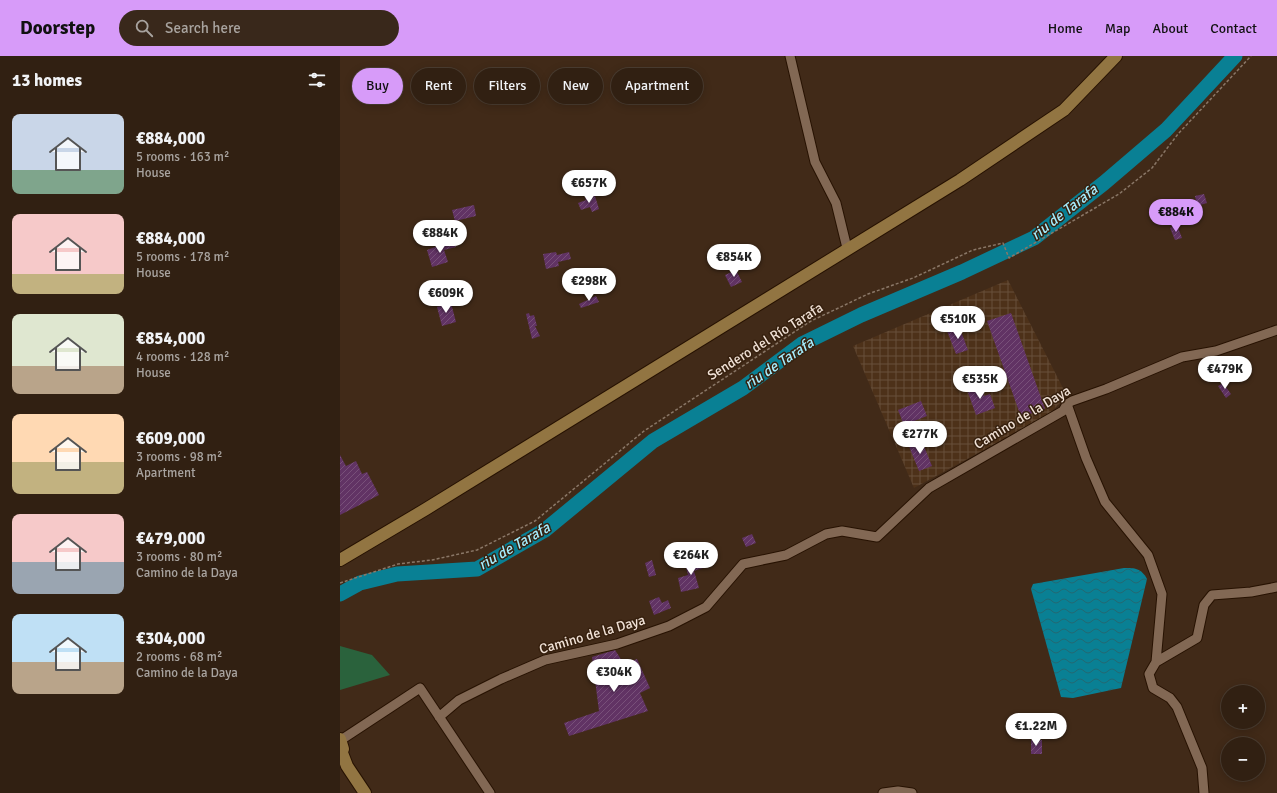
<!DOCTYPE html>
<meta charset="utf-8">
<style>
body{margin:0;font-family:Signika,sans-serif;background:#39281b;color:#f1f3f6;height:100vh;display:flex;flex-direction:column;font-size:15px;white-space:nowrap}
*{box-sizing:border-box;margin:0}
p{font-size:13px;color:#a8a39f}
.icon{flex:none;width:22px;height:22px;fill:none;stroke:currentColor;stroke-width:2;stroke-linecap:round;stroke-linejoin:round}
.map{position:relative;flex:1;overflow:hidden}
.details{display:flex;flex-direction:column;background:#312012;width:340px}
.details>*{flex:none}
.banner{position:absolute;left:12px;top:12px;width:380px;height:36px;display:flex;gap:8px}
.fabs{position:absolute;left:881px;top:629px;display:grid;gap:8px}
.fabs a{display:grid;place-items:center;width:44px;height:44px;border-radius:50%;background:#312012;box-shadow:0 2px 10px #0003,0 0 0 1px #4c3e32;font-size:20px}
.price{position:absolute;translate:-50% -34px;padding:0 9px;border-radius:14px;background:#fff;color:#222;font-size:13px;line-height:26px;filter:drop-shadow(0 1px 2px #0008)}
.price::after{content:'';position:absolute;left:50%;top:24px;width:12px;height:9px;margin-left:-6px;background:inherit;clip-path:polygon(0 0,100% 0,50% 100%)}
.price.active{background:#d79bf9;color:#111}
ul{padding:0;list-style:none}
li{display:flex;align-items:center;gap:12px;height:100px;padding:0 12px}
li span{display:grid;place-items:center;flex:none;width:112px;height:80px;border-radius:8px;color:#555}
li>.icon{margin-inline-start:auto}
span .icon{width:48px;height:48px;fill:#fffc;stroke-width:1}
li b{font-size:17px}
h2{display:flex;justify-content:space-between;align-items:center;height:48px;padding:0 12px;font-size:17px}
.chip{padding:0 14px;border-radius:18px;background:#312012;box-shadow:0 2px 10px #0003,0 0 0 1px #4c3e32;font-size:14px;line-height:36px}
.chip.active{background:#d79bf9;color:#111}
header{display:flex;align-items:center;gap:24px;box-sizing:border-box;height:56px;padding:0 20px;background:#d79bf9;color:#111}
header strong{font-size:19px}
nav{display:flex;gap:22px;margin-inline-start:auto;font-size:14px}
.search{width:280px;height:36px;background:#39281b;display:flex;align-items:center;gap:10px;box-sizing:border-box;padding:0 14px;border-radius:22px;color:#a8a39f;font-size:15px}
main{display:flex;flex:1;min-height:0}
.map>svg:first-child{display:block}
</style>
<header>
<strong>Doorstep</strong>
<div class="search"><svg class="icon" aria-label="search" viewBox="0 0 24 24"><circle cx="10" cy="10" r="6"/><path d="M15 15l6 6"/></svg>Search here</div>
<nav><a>Home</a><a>Map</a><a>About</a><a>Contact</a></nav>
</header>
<main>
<section class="details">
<h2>13 homes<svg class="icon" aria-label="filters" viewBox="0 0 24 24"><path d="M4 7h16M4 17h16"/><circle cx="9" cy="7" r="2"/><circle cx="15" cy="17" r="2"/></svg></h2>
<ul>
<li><span style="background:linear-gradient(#c9d6e8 70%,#7fa58c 0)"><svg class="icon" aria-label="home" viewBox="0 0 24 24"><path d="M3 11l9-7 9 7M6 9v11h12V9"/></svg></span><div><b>€884,000</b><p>5 rooms · 163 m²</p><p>House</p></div></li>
<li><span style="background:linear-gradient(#f6c9c9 75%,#c2b280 0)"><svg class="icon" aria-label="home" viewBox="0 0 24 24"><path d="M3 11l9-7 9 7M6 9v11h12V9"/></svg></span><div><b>€884,000</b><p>5 rooms · 178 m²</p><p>House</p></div></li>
<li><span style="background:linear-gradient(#dfe7d0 65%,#b9a48a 0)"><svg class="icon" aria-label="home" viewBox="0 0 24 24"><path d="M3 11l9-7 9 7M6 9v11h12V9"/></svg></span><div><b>€854,000</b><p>4 rooms · 128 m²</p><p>House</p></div></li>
<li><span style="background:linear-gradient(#ffd9b3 60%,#c2b280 0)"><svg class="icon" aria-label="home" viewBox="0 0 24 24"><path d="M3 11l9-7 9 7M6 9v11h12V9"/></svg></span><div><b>€609,000</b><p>3 rooms · 98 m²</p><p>Apartment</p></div></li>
<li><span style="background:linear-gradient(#f6c9c9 60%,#9aa5b1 0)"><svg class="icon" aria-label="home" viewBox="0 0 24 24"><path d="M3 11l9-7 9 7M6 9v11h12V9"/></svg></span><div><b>€479,000</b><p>3 rooms · 80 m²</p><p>Camino de la Daya</p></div></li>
<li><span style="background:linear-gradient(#bfe0f5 60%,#b9a48a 0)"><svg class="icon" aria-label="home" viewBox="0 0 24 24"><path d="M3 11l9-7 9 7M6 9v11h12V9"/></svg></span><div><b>€304,000</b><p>2 rooms · 68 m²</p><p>Camino de la Daya</p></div></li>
</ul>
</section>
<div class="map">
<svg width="937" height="737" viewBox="0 0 937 737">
<defs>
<pattern id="industrial-grid" width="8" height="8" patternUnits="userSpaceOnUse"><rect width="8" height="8" fill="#4d3119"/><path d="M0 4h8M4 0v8" fill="none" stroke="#674f3a"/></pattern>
<pattern id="water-waves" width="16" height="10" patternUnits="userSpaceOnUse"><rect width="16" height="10" fill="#098094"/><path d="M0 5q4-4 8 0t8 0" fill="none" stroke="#226872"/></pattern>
<pattern id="building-hatch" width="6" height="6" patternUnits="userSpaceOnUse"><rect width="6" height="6" fill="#613364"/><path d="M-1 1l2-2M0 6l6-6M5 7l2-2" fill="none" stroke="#785079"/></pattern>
</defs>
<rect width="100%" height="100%" fill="#412a18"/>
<path fill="url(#industrial-grid)" d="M668 224 727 340 708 359 574 432 513 290Z"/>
<path fill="#2a623c" d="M0 590 32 599 50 619 0 634Z"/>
<path fill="url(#water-waves)" d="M784 512C795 512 801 512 807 523L781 632 733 642 721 641 691 533 693 528Z"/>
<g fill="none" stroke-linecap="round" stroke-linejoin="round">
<path stroke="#098094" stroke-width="15" d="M0 538 20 527 57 518 137 513 205 474 313 385 403 332 462 288 521 259 622 216 694 182 764 127 826 74 895 0"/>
</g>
<path fill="url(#building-hatch)" d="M864 138 867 147 857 150 855 140Z
M252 140H255L259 153 252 156 250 151 241 154 238 147 246 144 245 142Z
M134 149 136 160 115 165 112 154Z
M837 169 842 182 835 184 830 172Z
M114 184 116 191 104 194 108 206 92 211 87 194Z
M216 196 217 199 229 196 231 203 218 206 219 210 206 213 203 198Z
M396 214 402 226 391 231 385 219Z
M256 240 259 246 241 252 239 248Z
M111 247 116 266 102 270 97 251Z
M189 257 190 260 194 259 197 270H195L200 280 192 283 186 258Z
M671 257 705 353 681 361 647 265Z
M619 270 628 294 616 298 607 275Z
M883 327 891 338 886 342 878 330Z
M641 329 644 340 650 338 655 352 636 359 627 334Z
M581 345 587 360 564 369 558 354Z
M581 383 592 410 579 415 568 388Z
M0 399 6 410 16 405 22 418 27 416 39 439 0 459Z
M412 478 416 487 406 491 402 482Z
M312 504 316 519 309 521 305 507Z
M364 504 366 511 354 515 359 532 341 536 338 522 348 519 345 508Z
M319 541 322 547 328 544 331 552 314 559 309 545Z
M275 594 284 608 297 603 310 632 300 637 308 655 229 680 224 667 259 655 252 601Z
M691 684H702V698H691Z"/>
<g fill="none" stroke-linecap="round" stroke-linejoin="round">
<defs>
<path id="minor" d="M450 0 475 106 496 147 507 192
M727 348 746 402 765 446 808 499 822 538 816 606
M99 661 119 644 161 623 205 604 277 588 329 570 366 551 403 508 446 499 486 478 502 475 537 481 589 432 723 355 727 348 732 345 766 333 842 301 876 295 937 274
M1 684 80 632 150 737
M543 737 558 735 572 737
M864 737 862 712 837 651 830 642 813 632 809 618 816 606 857 582 864 549 872 539 911 536 937 531"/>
<path id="secondary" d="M0 504 86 453 620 124 724 54 776 0
M0 683 3 693 0 700
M2 697 7 710 25 737"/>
</defs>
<use href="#minor" stroke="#271202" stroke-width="11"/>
<use href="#secondary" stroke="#271202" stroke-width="14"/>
<path stroke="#8a7767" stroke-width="1.5" stroke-dasharray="3 2" stroke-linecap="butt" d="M0 527 58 508 92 504 137 494 195 465 304 375 471 265 528 238 573 222 633 194 663 187 669 202 779 138 812 112 838 78 911 0"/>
<use href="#minor" stroke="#826854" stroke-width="9"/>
<use href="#secondary" stroke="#927542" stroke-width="12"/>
</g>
<g text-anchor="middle" stroke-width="3" stroke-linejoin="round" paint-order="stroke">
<g font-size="14" fill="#f0e1d6" stroke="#36200e">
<text transform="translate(425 285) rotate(-32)" y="5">Sendero del Río Tarafa</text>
<text transform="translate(682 361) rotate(-31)" y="5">Camino de la Daya</text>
<text transform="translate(252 578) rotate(-16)" y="5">Camino de la Daya</text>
</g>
<g font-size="15" font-style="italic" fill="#a4edfe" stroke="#36200e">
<text transform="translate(724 156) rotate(-38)" y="5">riu de Tarafa</text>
<text transform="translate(439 307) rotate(-34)" y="5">riu de Tarafa</text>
<text transform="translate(174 490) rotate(-30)" y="5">riu de Tarafa</text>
</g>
</g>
</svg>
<div class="fabs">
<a>+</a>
<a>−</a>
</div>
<b class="price" style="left:249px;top:148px">€657K</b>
<b class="price active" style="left:836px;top:177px">€884K</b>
<b class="price" style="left:100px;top:198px">€884K</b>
<b class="price" style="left:394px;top:222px">€854K</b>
<b class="price" style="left:249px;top:246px">€298K</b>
<b class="price" style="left:106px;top:258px">€609K</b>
<b class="price" style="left:618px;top:284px">€510K</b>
<b class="price" style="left:885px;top:334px">€479K</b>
<b class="price" style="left:640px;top:344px">€535K</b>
<b class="price" style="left:580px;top:399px">€277K</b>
<b class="price" style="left:351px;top:520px">€264K</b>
<b class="price" style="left:274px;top:637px">€304K</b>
<b class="price" style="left:696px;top:691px">€1.22M</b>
<div class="banner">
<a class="chip active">Buy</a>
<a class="chip">Rent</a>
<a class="chip">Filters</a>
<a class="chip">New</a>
<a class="chip">Apartment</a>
</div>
</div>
</main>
